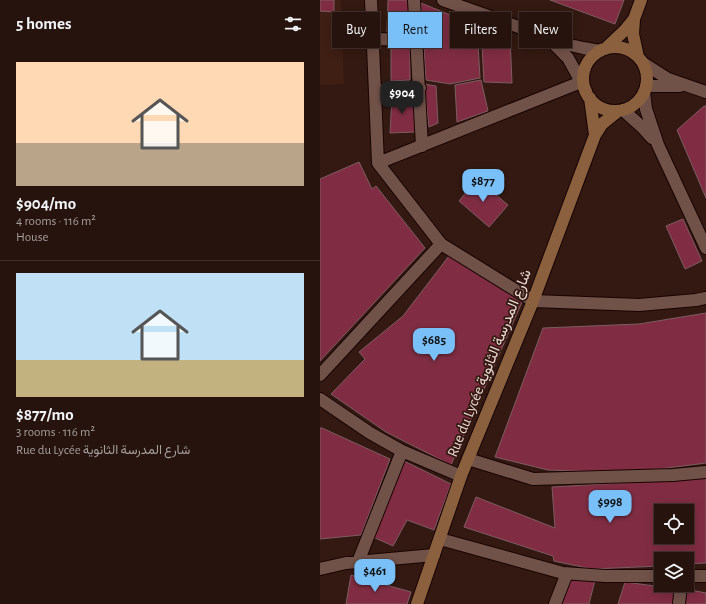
<!DOCTYPE html>
<meta charset="utf-8">
<style>
body{margin:0;font-family:"Alegreya Sans",Vazirmatn,sans-serif;background:#32201b;color:#f1f3f6;height:100vh;display:flex;flex-direction:column;font-size:15px;white-space:nowrap}
*{box-sizing:border-box;margin:0}
p{font-size:13px;color:#a49e9d}
.icon{flex:none;width:22px;height:22px;fill:none;stroke:currentColor;stroke-width:2;stroke-linecap:round;stroke-linejoin:round}
.map{position:relative;flex:1;overflow:hidden}
.drawer{display:flex;flex-direction:column;background:#26130d;width:320px}
.drawer>*{flex:none}
.guide{position:absolute;left:12px;top:12px;width:314px;height:36px;display:flex;gap:8px}
.fabs{position:absolute;left:334px;top:504px;display:grid;gap:8px}
.fabs a{display:grid;place-items:center;width:40px;height:40px;border-radius:0px;background:#26130d;box-shadow:0 2px 10px #0003,0 0 0 1px #42322e;font-size:20px}
.price{position:absolute;translate:-50% -34px;padding:0 9px;border-radius:8px;background:#79bff8;color:#111;font-size:13px;line-height:26px;filter:drop-shadow(0 1px 2px #0008)}
.price::after{content:'';position:absolute;left:50%;top:24px;width:12px;height:9px;margin-left:-6px;background:inherit;clip-path:polygon(0 0,100% 0,50% 100%)}
.price.active{background:#222;color:#fff}
ul{padding:0;list-style:none}
li{display:grid;align-content:center;gap:8px;height:212px;padding:0 16px}
li+li{border-top:1px solid #42322e}
li span{display:grid;place-items:center;height:124px;border-radius:0px;color:#555}
li>.icon{margin-inline-start:auto}
span .icon{width:72px;height:72px;fill:#fffc;stroke-width:1}
li b{font-size:17px}
h2{display:flex;justify-content:space-between;align-items:center;height:48px;padding:0 16px;font-size:17px}
.pill{padding:0 14px;border-radius:0px;background:#26130d;box-shadow:0 2px 10px #0003,0 0 0 1px #42322e;font-size:14px;line-height:36px}
.pill.active{background:#79bff8;color:#111}
main{display:flex;flex:1;min-height:0}
.map>svg:first-child{display:block}
</style>
<main>
<section class="drawer">
<h2>5 homes<svg class="icon" aria-label="filters" viewBox="0 0 24 24"><path d="M4 7h16M4 17h16"/><circle cx="9" cy="7" r="2"/><circle cx="15" cy="17" r="2"/></svg></h2>
<ul>
<li><span style="background:linear-gradient(#ffd9b3 65%,#b9a48a 0)"><svg class="icon" aria-label="home" viewBox="0 0 24 24"><path d="M3 11l9-7 9 7M6 9v11h12V9"/></svg></span><div><b>$904/mo</b><p>4 rooms · 116 m²</p><p>House</p></div></li>
<li><span style="background:linear-gradient(#bfe0f5 70%,#c2b280 0)"><svg class="icon" aria-label="home" viewBox="0 0 24 24"><path d="M3 11l9-7 9 7M6 9v11h12V9"/></svg></span><div><b>$877/mo</b><p>3 rooms · 116 m²</p><p>Rue du Lycée شارع المدرسة الثانوية</p></div></li>
</ul>
</section>
<div class="map">
<svg width="386" height="604" viewBox="0 0 386 604">
<rect width="100%" height="100%" fill="#331911"/>
<path fill="#3f1e14" d="M0 0H21L24 84 0 85Z"/>
<path fill="#802d43" stroke="#7d5c62" fill-rule="evenodd" d="M0 0H14V12L0 11Z
M68 0H90L89 33 67 32Z
M230 0H304L295 24Z
M101 3 157 26 160 78 130 84 106 80Z
M161 27 190 36 192 83 164 82Z
M71 46H90V80L71 81Z
M161 80 168 111 137 122 135 85Z
M104 84 116 86 118 123 109 127Z
M72 97H93L95 132 70 133Z
M384 106H386V198L357 130Z
M39 162 52 189 56 186 105 248 0 361V179Z
M157 179 188 205 169 227 139 201Z
M363 219 382 261 365 269 346 226Z
M129 256 202 302 131 465 66 432 11 394 45 359 39 352 83 316Z
M386 313V463L340 469 279 472 228 470 175 457 223 328 319 324Z
M0 428H2L70 459 41 535 0 539Z
M84 461 131 484 114 530 87 520 73 546 53 537Z
M386 478V563L367 564V559H341V566L272 569 234 561 233 556 144 527 156 497 235 528 232 487ZM341 511H367V537H341Z
M31 575 91 592 87 604H26Z
M248 580H275L269 604H238Z
M305 582 357 589 356 604H298Z
M366 589 386 593V604H364Z"/>
<g fill="none" stroke-linecap="round" stroke-linejoin="round">
<defs>
<path id="street" d="M51 0 58 163 121 244 213 301 319 305 376 300 386 298
M94 0 102 146
M123 0 246 44 263 48 280 51
M52 39 97 40
M230 40 248 58 266 91
M323 63 348 79 386 92
M326 86H360
M55 91 100 88
M324 92 326 109 338 145 386 248
M303 110 322 127 332 138
M58 163 261 82
M0 375 121 244
M0 399 50 433 82 451 141 476
M148 459 213 479 353 475 386 472
M120 539 243 573 285 576H341
M38 562 82 451
M0 569 26 563 114 555
M367 576H386
M235 604 247 573
M359 604 361 585"/>
<path id="secondary" d="M314 19 313 34 318 57
M263 79a32 32 0 1 1 64 0a32 32 0 1 1-64 0Z
M285 49 305 30 314 19 321 0
M270 98 275 135
M97 604 141 476 213 301 275 135 282 124 298 111"/>
</defs>
<use href="#street" stroke="#190401" stroke-width="14"/>
<use href="#secondary" stroke="#190401" stroke-width="14"/>
<use href="#street" stroke="#715249" stroke-width="12"/>
<use href="#secondary" stroke="#8a603f" stroke-width="12"/>
</g>
<g text-anchor="middle" stroke-width="3.5" stroke-linejoin="round" paint-order="stroke">
<g font-size="15" fill="#ead7d1" stroke="#331911">
<text transform="translate(169 363) rotate(-68)" y="5">Rue du Lycée شارع المدرسة الثانوية</text>
</g>
</g>
</svg>
<div class="fabs">
<a><svg class="icon" aria-label="locate" viewBox="0 0 24 24"><circle cx="12" cy="12" r="6"/><path d="M12 2v4M12 18v4M2 12h4M18 12h4"/></svg></a>
<a><svg class="icon" aria-label="layers" viewBox="0 0 24 24"><path d="M12 4l9 5-9 5-9-5zM3 14l9 5 9-5"/></svg></a>
</div>
<b class="price active" style="left:82px;top:115px">$904</b>
<b class="price" style="left:163px;top:203px">$877</b>
<b class="price" style="left:114px;top:362px">$685</b>
<b class="price" style="left:290px;top:524px">$998</b>
<b class="price" style="left:55px;top:593px">$461</b>
<div class="guide">
<a class="pill">Buy</a>
<a class="pill active">Rent</a>
<a class="pill">Filters</a>
<a class="pill">New</a>
</div>
</div>
</main>
